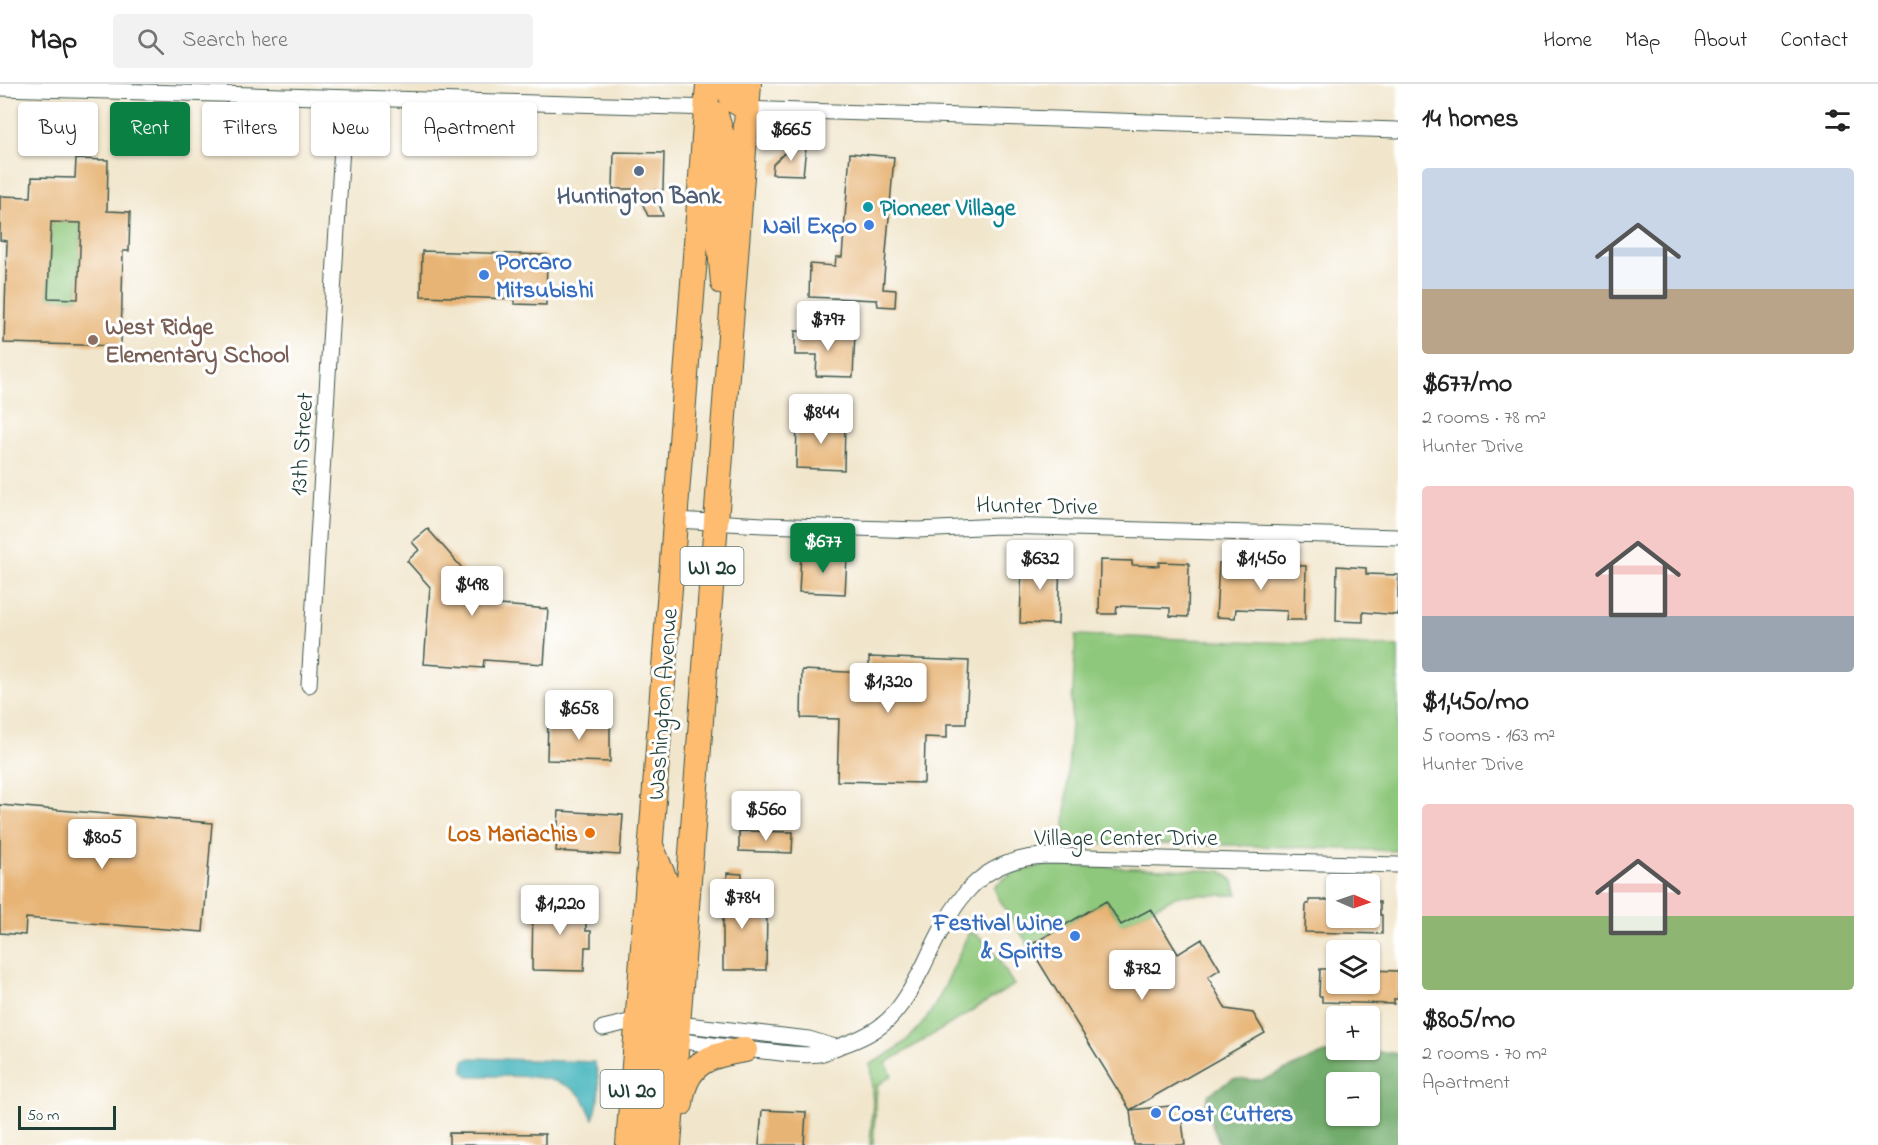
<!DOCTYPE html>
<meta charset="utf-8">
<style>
body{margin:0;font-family:"Indie Flower",sans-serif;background:#f2f2f2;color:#222;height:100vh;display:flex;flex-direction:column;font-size:22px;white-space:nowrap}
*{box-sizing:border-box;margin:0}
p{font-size:20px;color:#767676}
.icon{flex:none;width:33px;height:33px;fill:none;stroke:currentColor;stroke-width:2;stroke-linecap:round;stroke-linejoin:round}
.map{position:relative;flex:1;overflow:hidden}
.details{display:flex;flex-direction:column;background:#fff;width:480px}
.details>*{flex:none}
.top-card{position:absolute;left:18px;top:18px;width:570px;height:54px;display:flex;gap:12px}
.needle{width:39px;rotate:92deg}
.controls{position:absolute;left:1326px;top:790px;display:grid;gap:12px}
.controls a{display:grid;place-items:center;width:54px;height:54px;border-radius:6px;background:#fff;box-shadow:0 2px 4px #0004;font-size:30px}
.scale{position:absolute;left:18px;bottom:15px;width:98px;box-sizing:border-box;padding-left:6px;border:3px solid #1f3d34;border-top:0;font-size:16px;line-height:21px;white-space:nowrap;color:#1f3d34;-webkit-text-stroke:4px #fff;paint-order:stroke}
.price{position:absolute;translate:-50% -51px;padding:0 14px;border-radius:6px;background:#fff;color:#222;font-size:20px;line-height:39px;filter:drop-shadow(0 2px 3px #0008)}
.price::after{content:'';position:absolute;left:50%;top:36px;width:18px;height:14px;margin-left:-9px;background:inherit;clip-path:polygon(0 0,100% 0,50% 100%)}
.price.active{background:#0b8043;color:#fff}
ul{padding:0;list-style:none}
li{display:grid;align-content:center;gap:12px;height:318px;padding:0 24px}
li span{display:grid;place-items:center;height:186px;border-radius:6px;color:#555}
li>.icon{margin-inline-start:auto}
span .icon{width:108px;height:108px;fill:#fffc;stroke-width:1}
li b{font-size:26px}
h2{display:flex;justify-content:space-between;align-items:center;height:72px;padding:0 24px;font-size:26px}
.pill{padding:0 21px;border-radius:6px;background:#fff;box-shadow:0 2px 4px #0004;font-size:21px;line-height:54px}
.pill.active{background:#0b8043;color:#fff}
header{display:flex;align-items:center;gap:36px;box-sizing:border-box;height:84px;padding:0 30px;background:#fff;border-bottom:2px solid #e0e0e0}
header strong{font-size:28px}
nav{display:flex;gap:33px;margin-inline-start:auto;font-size:21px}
.search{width:420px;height:54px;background:#f2f2f2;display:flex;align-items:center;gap:15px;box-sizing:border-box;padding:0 21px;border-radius:6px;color:#767676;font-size:22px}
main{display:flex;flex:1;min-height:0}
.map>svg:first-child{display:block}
</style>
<header>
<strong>Map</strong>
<div class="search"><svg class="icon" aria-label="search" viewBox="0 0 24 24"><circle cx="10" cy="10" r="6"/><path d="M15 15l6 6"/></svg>Search here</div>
<nav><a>Home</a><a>Map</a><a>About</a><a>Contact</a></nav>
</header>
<main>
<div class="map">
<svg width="1398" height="1061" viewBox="0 0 1398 1061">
<rect width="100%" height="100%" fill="#fff"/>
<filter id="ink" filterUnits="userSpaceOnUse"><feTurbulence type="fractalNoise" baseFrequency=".0167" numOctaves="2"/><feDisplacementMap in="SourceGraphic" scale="12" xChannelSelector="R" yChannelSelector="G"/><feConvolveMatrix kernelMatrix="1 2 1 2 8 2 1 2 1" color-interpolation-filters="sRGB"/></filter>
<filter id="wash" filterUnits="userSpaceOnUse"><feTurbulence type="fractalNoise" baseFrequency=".008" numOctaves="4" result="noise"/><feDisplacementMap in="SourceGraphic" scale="24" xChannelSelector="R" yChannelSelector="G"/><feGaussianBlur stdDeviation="1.35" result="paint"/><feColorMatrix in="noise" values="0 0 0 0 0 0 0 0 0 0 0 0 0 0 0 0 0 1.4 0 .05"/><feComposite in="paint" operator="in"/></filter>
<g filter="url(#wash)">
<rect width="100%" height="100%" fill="#f1e6cc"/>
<path fill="#8ec87c" stroke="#568258" stroke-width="1.5" d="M51 138 81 139 78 215 48 214Z
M1076 551 1398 563V767L1229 761 1064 759Z
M1049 781 1221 787C1232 793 1235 799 1238 811H1178L1121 841 1106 817 1029 862 999 815 994 804C1008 787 1028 785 1049 781Z
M969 848C989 852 1003 885 1014 901L886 979 892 991 877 1002 873 1061H870L873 1018 870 980C932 951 942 906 969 848Z"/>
<path fill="#72ac6c" stroke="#487450" stroke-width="1.5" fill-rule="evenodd" d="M1384 968 1398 970V1061H1220L1205 1021 1209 1010 1233 995 1263 996 1325 969ZM1336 999H1370V1032H1336Z"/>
<path fill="#47b6be" stroke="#337a79" stroke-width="1.5" d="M471 974 594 978C601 994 600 1019 593 1035 589 1027 586 1017 580 1011 554 986 502 993 468 992L464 988V976Z"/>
<g id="blocks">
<path fill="#e7b474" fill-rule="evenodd" d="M791 63H806L803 91 772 90 773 80Z
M614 68 664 69 663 106H655L663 132H648L636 105H613Z
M850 69 894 73 883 205 896 206 895 223 878 222 877 216 809 213 810 180 835 182 836 173H842Z
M76 75 108 76 107 127 130 128 129 167H123L121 262 4 259 7 157 0 156V112L31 113 32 93 75 94ZM51 138 81 139 78 215 48 214Z
M422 167 547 171 546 221 514 220V215L421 212Z
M795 247 855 249 853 293 816 292 817 271H795Z
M797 337 845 338 844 386 796 384Z
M428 445 469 492 468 504 489 506 488 520 548 525 544 580 484 576 483 584 424 580 430 503 407 477 419 466 412 458Z
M801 471 847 473 845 510 799 508Z
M1022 474 1060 475 1058 540 1020 539Z
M1100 476 1132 477V481L1159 482V478L1189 479 1188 533 1170 532V524L1117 522 1116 530H1099Z
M1219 479 1237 480 1236 485 1291 487V481L1306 482 1305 536H1286L1287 527 1236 525 1235 534 1216 533Z
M1337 482 1366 484V490L1398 491V531L1363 528V538L1336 537Z
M869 573 969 577 966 640H947V654L925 653 924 699 837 697 839 635 801 634 802 586 869 589Z
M548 636 610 638V678L547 676Z
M0 721 212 739 203 848 26 834 25 851 0 849Z
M559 727 623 731 620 771 556 767Z
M739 747 793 748 792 769 739 767Z
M727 789 742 790V826L767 827 766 886H723V798H727Z
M1309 816H1336V834H1370V818H1380V831H1382V850L1305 848 1306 820H1309Z
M533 817 586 818V847H591V863H585L584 887 532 886Z
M1106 817 1121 841 1151 825 1178 870 1202 855 1220 885 1208 893 1226 925 1253 929 1265 949 1130 1026 1029 862Z
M1320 885H1336V900H1370V886L1398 887V915H1394V920L1322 918V912H1319Z
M1180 1021 1185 1061H1134L1130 1026Z
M762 1026 806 1028 804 1061H759Z
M449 1049 545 1050V1061H449Z"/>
</g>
</g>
<g filter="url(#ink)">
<use href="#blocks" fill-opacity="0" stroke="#3e564b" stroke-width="1.5"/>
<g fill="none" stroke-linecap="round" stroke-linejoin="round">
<defs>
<path id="street" d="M0 4 714 24
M741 25 1398 46
M676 436 763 441 918 446 999 442 1398 453
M309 601 345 14
M669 939 809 955 835 963
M603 944 637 936 645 937
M669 955C704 960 738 965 773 968 788 970 804 972 819 970 826 969 833 964 840 962 858 956 874 949 888 936 903 921 913 902 923 883 951 825 973 774 1047 772L1398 781"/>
<path id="primary" d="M727 0 732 16 748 25
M707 24 716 31 723 54 718 128 719 155 723 199
M652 764 666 798 658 919 662 938 678 956
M637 936 652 952 656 967 650 1061
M681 1020C685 979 709 971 745 966
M628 1061 708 0
M669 1061 749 0"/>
</defs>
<use href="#street" stroke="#3e564b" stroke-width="17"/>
<use href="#primary" stroke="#3e564b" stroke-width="26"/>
<use href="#street" stroke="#fff" stroke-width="15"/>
<use href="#primary" stroke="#fdbc70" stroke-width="24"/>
</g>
</g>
<circle fill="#5c6f8a" stroke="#fff" stroke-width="2" cx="639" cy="87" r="6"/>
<circle fill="#0f9aa8" stroke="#fff" stroke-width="2" cx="868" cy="123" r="6"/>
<g fill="#3f7fe0" stroke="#fff" stroke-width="2">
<circle cx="869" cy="141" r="6"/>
<circle cx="484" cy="191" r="6"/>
<circle cx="1075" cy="852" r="6"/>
<circle cx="1156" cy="1029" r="6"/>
</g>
<circle fill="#8d6e63" stroke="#fff" stroke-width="2" cx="93" cy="256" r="6"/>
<circle fill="#e8710a" stroke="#fff" stroke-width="2" cx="590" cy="749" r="6"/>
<g text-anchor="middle" stroke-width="6" stroke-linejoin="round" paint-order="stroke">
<g fill="#fff" stroke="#627771" stroke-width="1.5">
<rect x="680.5" y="463" width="63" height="38" rx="4.5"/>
<rect x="600.5" y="986" width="63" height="38" rx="4.5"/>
</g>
<g font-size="22" font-weight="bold" fill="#1f3d34">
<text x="712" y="490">WI 20</text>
<text x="632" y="1013">WI 20</text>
</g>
<g font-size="24" font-weight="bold" fill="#4e5e75" stroke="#fff">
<text x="639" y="119">Huntington Bank</text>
</g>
<g font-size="24" font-weight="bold" fill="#0d838f" stroke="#fff" text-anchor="start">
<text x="880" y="131">Pioneer Village</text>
</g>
<g font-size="24" font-weight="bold" fill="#366cbe" stroke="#fff" text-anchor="end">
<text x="857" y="149">Nail Expo</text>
<text x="496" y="185" text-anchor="start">Porcaro<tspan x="496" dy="28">Mitsubishi</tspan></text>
<text x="1063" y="846">Festival Wine<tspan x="1063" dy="28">&amp; Spirits</tspan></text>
<text x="1168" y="1037" text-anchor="start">Cost Cutters</text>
</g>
<g font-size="24" font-weight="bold" fill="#785e54" stroke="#fff" text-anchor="start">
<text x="105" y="250">West Ridge<tspan x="105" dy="28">Elementary School</tspan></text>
</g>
<g font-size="24" fill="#1f3d34" stroke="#fff">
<text transform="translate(301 360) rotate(-86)" y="8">13th Street</text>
<text transform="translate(1037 421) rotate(1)" y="8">Hunter Drive</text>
<text transform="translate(662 620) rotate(-86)" y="8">Washington Avenue</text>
<text x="1126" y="761">Village Center Drive</text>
</g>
<g font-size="24" font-weight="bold" fill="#c56008" stroke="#fff" text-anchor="end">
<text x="578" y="757">Los Mariachis</text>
</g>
</g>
</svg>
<div class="controls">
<a><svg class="needle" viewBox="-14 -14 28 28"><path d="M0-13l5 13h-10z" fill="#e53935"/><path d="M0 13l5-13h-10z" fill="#767676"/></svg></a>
<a><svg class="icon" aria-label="layers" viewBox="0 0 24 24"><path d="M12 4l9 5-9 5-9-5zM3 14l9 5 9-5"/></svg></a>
<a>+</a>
<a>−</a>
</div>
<div class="scale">50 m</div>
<b class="price" style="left:791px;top:78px">$665</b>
<b class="price" style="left:828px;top:268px">$797</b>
<b class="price" style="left:821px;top:361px">$844</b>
<b class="price active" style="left:823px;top:490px">$677</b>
<b class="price" style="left:1040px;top:507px">$632</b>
<b class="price" style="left:1261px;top:507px">$1,450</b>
<b class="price" style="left:472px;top:533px">$498</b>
<b class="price" style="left:888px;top:630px">$1,320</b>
<b class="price" style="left:579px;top:657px">$658</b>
<b class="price" style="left:766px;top:758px">$560</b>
<b class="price" style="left:102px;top:786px">$805</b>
<b class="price" style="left:742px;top:846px">$784</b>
<b class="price" style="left:560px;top:852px">$1,220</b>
<b class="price" style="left:1142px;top:917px">$782</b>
<div class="top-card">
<a class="pill">Buy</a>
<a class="pill active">Rent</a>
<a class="pill">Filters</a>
<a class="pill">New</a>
<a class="pill">Apartment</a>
</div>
</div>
<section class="details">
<h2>14 homes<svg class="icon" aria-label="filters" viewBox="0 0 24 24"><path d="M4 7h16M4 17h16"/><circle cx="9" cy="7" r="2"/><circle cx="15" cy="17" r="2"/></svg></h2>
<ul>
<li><span style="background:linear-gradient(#c9d6e8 65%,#b9a48a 0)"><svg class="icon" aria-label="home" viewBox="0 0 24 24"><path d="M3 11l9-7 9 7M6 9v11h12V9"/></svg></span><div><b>$677/mo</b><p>2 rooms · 78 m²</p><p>Hunter Drive</p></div></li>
<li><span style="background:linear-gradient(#f6c9c9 70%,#9aa5b1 0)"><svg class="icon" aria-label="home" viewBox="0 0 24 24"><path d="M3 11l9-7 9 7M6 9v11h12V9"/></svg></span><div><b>$1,450/mo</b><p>5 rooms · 163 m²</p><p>Hunter Drive</p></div></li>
<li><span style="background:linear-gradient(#f6c9c9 60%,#8fb573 0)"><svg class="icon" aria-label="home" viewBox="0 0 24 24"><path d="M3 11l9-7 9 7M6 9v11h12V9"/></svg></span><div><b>$805/mo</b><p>2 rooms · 70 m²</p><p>Apartment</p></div></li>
</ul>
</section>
</main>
